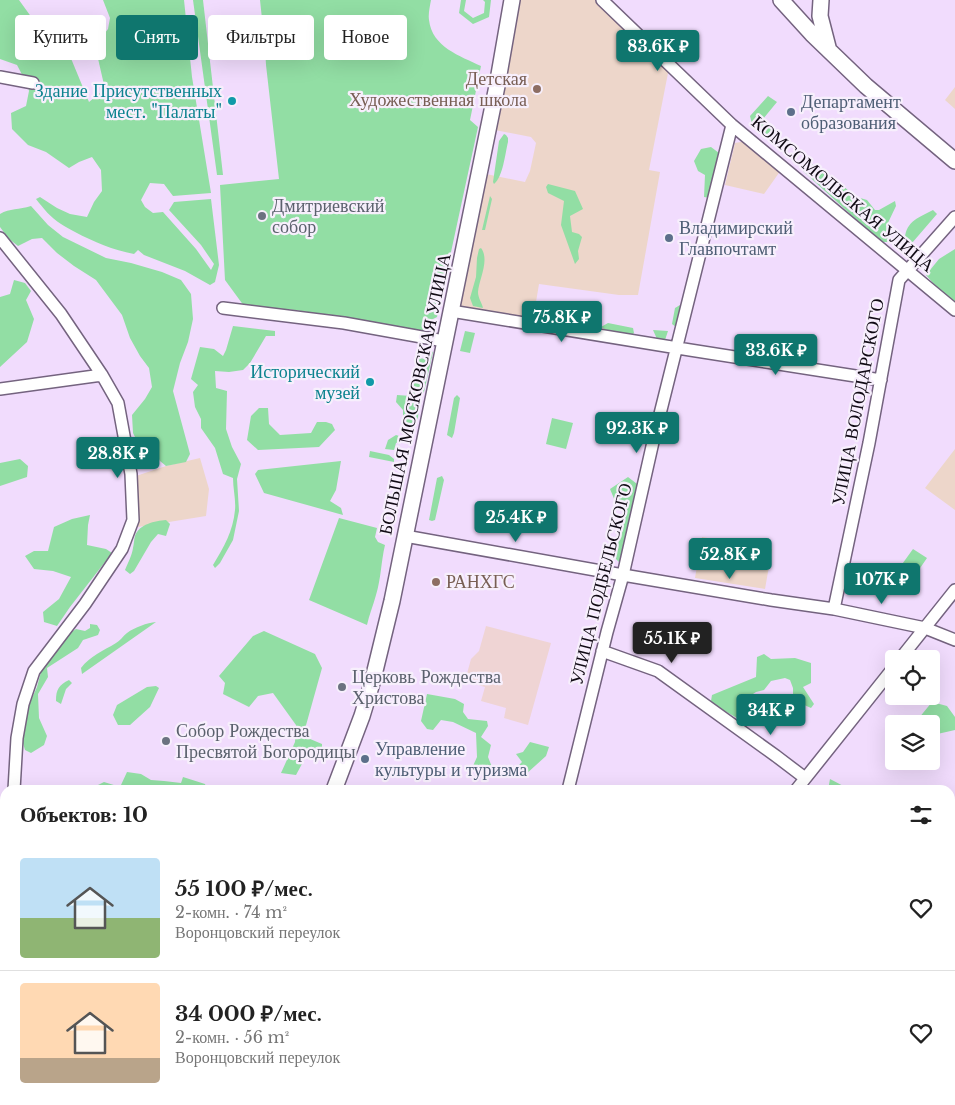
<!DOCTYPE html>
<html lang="ru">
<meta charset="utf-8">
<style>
body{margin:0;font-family:"Libre Baskerville",serif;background:#f6f6f6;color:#222;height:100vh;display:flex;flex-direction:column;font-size:19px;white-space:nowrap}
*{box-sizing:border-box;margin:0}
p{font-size:16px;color:#767676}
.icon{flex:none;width:28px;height:28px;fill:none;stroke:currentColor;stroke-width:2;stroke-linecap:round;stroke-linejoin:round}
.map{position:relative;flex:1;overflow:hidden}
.sheet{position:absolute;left:0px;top:785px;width:955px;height:320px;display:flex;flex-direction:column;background:#fff;border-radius:15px 15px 0 0;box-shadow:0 5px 20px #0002}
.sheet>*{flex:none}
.top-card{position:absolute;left:15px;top:15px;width:500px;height:45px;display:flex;gap:10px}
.controls{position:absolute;left:885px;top:650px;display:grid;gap:10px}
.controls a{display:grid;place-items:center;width:55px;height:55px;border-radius:5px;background:#fff;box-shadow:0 5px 20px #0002;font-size:25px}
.price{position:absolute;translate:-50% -42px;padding:0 11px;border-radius:5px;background:#0f766e;color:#fff;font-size:16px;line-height:32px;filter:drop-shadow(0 1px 2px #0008)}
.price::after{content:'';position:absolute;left:50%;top:30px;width:15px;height:11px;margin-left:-8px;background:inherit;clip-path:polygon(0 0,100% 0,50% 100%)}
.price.selected{background:#222;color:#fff}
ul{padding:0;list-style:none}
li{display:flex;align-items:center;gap:15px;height:125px;padding:0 20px}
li+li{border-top:1px solid #e0e0e0}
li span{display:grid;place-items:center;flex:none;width:140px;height:100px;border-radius:5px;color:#555}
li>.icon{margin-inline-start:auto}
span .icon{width:60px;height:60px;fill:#fffc;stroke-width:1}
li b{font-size:21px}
h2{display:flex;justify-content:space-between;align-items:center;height:60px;padding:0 20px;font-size:21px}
.pill{padding:0 18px;border-radius:5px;background:#fff;box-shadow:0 5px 20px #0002;font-size:18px;line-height:45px}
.pill.selected{background:#0f766e;color:#fff}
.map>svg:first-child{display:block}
</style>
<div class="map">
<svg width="955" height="1105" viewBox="0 0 955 1105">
<rect width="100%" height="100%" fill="#f1dcfd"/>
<path fill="#edd6ca" d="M520 0H595L669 68 649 170 660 172 638 295H619L539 284 535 308 524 307 523 317 460 306 486 174 525 182 530 171 536 143 531 137 495 130Z
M955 87V109L945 100Z
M746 141 781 170 764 194 725 185 735 143Z
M955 449V510L925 488Z
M200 458 209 489 206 516 138 527 136 476 166 466Z
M702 537 772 549 765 589 695 578Z
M955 1020V1047L950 1043V1027Z
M109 1100H160L157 1105H106Z
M298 1100H366L364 1105H309Z"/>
<path fill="#efd4d4" d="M486 626 551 643 528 725 504 718 506 708 481 701 485 687 465 681 471 659 479 651Z"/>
<path fill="#92dea4" d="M0 0H19L32 18 41 16 53 40 70 56 89 102 105 89 96 50 98 42 108 29 110 18 103 0H184L192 77 211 193 173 196 164 184 150 183 141 200 145 207 153 213 163 212 196 249 211 270 214 264 201 245 169 210 174 202 211 199 219 265 215 282 210 285 185 271 144 255 138 250 134 254C113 250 94 242 75 232 70 229 65 227 61 224 51 218 43 208 36 199L40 197 57 208 70 214 87 217 94 202 102 191 101 170 92 157 79 162 69 168 46 152 28 145 12 129 11 113 26 106 29 91 28 86 17 65 0 59Z
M193 0H203L223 175H217Z
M260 0H431C430 6 428 14 429 20 432 47 460 56 481 66L470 120 478 127 437 317 425 323 423 331 295 310 244 306 225 280 220 185 279 179 266 65 265 47Z
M461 0H466L464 11 473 18 484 13 485 2 483 0H491L489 17 473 24 459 13Z
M768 96 777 102 763 119 772 130 765 136 752 124 750 116Z
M504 134 506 135 508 138V142C505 154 503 177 494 184L493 182 499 141Z
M711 147 719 153 710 198 704 197 705 175 698 171 694 161 701 149Z
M801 161 817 166 857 197 867 200 875 210H879L895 201 896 206 886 227 890 237 888 242H881L803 171Z
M548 184 575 191 583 209 570 216 572 232 579 234 582 237 578 251 579 259 575 264 561 225 564 201 548 193 546 187Z
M490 196 492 199 485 230H482Z
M31 206 48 225 63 237 106 258 131 263 162 272 181 280 191 294 193 319 188 342 180 363 173 391 190 454 186 462 166 466 160 461 151 444 137 441 133 433 132 415 145 399 152 387 149 368 140 356 130 338 122 315 96 280 74 266 57 253 42 238 32 239 18 246 9 239 0 227V214C10 208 19 210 31 206Z
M933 210 937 214 912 243 905 238C906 221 920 217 933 210Z
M481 248C490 260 479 279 478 292 478 298 482 303 483 308L473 306 470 298 476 277 477 258 479 249Z
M955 249V302L946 298 926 275 939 259Z
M14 280 25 283 31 291 26 300 34 319 27 342 0 367V297L10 294Z
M680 305C683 311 680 322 676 327L672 324 675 308Z
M535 311 566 315V322L564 323 535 318 531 316Z
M608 323 633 328 634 333 632 335 609 332 601 327Z
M233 326 275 331V336H266L250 363 243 370 229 372 215 371 216 388 227 391 226 429 232 447 241 464 237 479 239 511 233 540 220 563 215 568 213 565C224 547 233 531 235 510 236 500 233 489 233 478L223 474 215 448 201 428V419L195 407 193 392 198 385 191 379 200 347 214 349 223 356 226 350Z
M653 330 668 331 665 340 657 339Z
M465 331 475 333 470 353 460 351Z
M429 350 433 352 424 392 420 398 418 417 414 430 403 427V410L396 402 397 395 411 396 419 358 426 359Z
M457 395 460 398 454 433 452 438 447 435 454 398Z
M259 408H268L269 424 280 435 311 433 317 422H326L332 424 335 430 319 447 258 450 247 440 251 416Z
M552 418 573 423 566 449 546 444Z
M396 435 405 438 396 443 394 450 385 449 388 440Z
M370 451 389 455 394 459V462L369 457Z
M20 459 28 466 27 477 0 486V463Z
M341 461 336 490 330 501 341 508 343 515 264 493 255 474 258 470Z
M442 476 444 480 435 520 432 521 429 520 437 478Z
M628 477 641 487 621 564 615 558 626 506 615 501 610 489Z
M90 515 88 525 87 545 106 549 112 553 70 607 57 626 44 622 43 612 59 599 71 577 53 571 34 569 25 556 34 551H48L54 527 72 519Z
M339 518 377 528 375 537 378 542 385 545C381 562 381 579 376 595 373 606 369 615 367 625L309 600Z
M166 520 170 524 166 536 158 534 151 542 134 571 130 574 125 570C128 563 132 555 133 548 134 544 134 539 135 536 139 524 155 521 166 520Z
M913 549 927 558 914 577 900 567Z
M156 622 82 674 81 668C90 656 103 651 116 643 120 641 123 636 127 633 135 627 147 623 156 622Z
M90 624 97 625 100 630 98 635 83 640 78 648 47 668 48 677 38 694 39 718 47 736 44 745 31 753 25 750 22 740 28 707 37 687 42 668 69 634 76 629 85 631 90 628Z
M264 631 315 654 322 668 303 736 322 744V751L310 749 296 775 281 773 295 742 296 725 273 693 258 696 249 707 223 694 225 683 219 676 253 636Z
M764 654 771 659 795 658 811 663V683L803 687 814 704 811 708 793 700V688L790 680 785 678 771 681 764 690 756 692 744 700 742 712 737 718 716 706 711 701 712 695 756 677 757 657Z
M69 680 72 683 66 689 61 704 56 701C56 689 59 685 69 680Z
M156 686 159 688 150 707 130 725H118L113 715 117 705 147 687Z
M427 694 455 699 464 704 463 712 468 719 487 721 488 726 481 737 491 745 488 757 494 772 487 776 478 772 473 766 477 757 476 733 453 722 441 720 433 730 427 729 421 721Z
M932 702 947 706 955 717V730L933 735 931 737V724H914Z
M530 742 549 747 546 756 525 775H520L516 768 522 762 516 754 523 752Z
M127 772 141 774 151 780 164 781 181 783 183 777 205 784 207 790H139L121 785Z
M830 779 851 790H828Z
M104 782 130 790H96V786Z
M611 1100H669L676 1105H605Z"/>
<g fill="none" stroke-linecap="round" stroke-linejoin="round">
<defs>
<path id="minor" d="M602 0 732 125 955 310
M0 77 33 83
M0 238 61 314 102 375 118 403 131 474 133 520 122 549 85 604 34 671 23 704 17 738 14 790
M223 308 344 323 444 341
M451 311 690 350 881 380
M0 389 102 375
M405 536 623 575 771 600 834 609 925 628 955 640
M834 609 869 443 899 280 955 217
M602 651 658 671 776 756 805 778
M900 659 955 590
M568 790 607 632 623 575 653 442 732 125
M796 790 894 667
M260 1100 271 1105
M386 1105 388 1100
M568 1105 570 1100"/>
<path id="major" d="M781 0 812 34 866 86 955 161
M821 0 820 16 828 47
M334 790 362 716 372 683 392 601 497 86 512 0
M0 834 5 822
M950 848 955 841
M950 896 955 890
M177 1105 179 1100
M745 1105 751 1100
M782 1105 787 1100"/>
</defs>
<use href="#minor" stroke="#74637f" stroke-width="14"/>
<use href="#major" stroke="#74637f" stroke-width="18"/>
<use href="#minor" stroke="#fff" stroke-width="11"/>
<use href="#major" stroke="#fff" stroke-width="15"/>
</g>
<g fill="#8d6e63" stroke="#f7effc" stroke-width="2">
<circle cx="537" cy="89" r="5"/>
<circle cx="436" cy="582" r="5"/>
</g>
<g fill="#0f9aa8" stroke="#f7effc" stroke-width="2">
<circle cx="232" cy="101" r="5"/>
<circle cx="370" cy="382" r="5"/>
</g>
<g fill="#5c6f8a" stroke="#f7effc" stroke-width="2">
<circle cx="791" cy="112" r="5"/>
<circle cx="669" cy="238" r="5"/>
<circle cx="365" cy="759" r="5"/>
</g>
<g fill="#6b7280" stroke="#f7effc" stroke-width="2">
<circle cx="262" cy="216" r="5"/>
<circle cx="342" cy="687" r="5"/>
<circle cx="166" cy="741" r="5"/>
</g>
<g text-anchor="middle" stroke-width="4.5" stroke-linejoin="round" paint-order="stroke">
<g font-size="18" fill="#785e54" stroke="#f7effc" text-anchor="end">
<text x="527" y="85">Детская<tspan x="527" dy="21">Художественная школа</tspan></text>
<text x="446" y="588" text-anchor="start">РАНХГС</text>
</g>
<g font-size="18" fill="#0d838f" stroke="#f7effc" text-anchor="end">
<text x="222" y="97">Здание Присутственных<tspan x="222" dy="21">мест. "Палаты"</tspan></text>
<text x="360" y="378">Исторический<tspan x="360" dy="21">музей</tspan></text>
</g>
<g font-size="18" fill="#4e5e75" stroke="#f7effc" text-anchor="start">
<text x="801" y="108">Департамент<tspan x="801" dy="21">образования</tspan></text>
<text x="679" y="234">Владимирский<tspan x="679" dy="21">Главпочтамт</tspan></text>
<text x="375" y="755">Управление<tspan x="375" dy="21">культуры и туризма</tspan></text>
</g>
<g font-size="18" fill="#100a14" stroke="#f7effc">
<text transform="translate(843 194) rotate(40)" y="6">КОМСОМОЛЬСКАЯ УЛИЦА</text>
<text transform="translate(415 394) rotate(-78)" y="6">БОЛЬШАЯ МОСКОВСКАЯ УЛИЦА</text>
<text transform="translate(858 402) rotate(-79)" y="6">УЛИЦА ВОЛОДАРСКОГО</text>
<text transform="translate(601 584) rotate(-76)" y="6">УЛИЦА ПОДБЕЛЬСКОГО</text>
</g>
<g font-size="18" fill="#5b616d" stroke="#f7effc" text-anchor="start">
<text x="272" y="212">Дмитриевский<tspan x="272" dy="21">собор</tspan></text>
<text x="352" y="683">Церковь Рождества<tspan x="352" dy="21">Христова</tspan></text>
<text x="176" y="737">Собор Рождества<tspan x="176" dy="21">Пресвятой Богородицы</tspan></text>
</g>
</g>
</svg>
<div class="controls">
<a><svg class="icon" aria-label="locate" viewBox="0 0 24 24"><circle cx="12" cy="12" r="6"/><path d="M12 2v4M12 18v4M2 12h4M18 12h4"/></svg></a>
<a><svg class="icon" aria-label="layers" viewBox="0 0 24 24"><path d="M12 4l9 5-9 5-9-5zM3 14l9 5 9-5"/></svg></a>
</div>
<b class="price" style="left:658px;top:72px">83.6K ₽</b>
<b class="price" style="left:562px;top:343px">75.8K ₽</b>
<b class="price" style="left:776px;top:376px">33.6K ₽</b>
<b class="price" style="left:637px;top:454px">92.3K ₽</b>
<b class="price" style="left:118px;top:479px">28.8K ₽</b>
<b class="price" style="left:516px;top:543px">25.4K ₽</b>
<b class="price" style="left:730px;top:580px">52.8K ₽</b>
<b class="price" style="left:882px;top:605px">107K ₽</b>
<b class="price selected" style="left:672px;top:664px">55.1K ₽</b>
<b class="price" style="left:771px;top:736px">34K ₽</b>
<div class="top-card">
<a class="pill">Купить</a>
<a class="pill selected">Снять</a>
<a class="pill">Фильтры</a>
<a class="pill">Новое</a>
</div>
<section class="sheet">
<h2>Объектов: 10<svg class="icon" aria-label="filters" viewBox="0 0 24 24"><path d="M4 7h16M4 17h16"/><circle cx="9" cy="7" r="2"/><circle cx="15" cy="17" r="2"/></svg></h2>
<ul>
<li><span style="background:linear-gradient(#bfe0f5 60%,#8fb573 0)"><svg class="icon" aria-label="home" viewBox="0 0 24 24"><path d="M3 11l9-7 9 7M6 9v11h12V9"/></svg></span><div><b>55 100 ₽/мес.</b><p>2-комн. · 74 m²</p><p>Воронцовский переулок</p></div><svg class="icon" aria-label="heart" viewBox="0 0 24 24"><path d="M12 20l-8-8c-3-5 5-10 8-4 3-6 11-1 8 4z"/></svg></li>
<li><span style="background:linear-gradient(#ffd9b3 75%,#b9a48a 0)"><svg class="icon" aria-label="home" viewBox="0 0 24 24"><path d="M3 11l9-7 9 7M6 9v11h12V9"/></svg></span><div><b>34 000 ₽/мес.</b><p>2-комн. · 56 m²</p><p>Воронцовский переулок</p></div><svg class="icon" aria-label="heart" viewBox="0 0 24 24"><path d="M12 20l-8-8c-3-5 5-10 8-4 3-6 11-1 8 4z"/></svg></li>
</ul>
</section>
</div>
